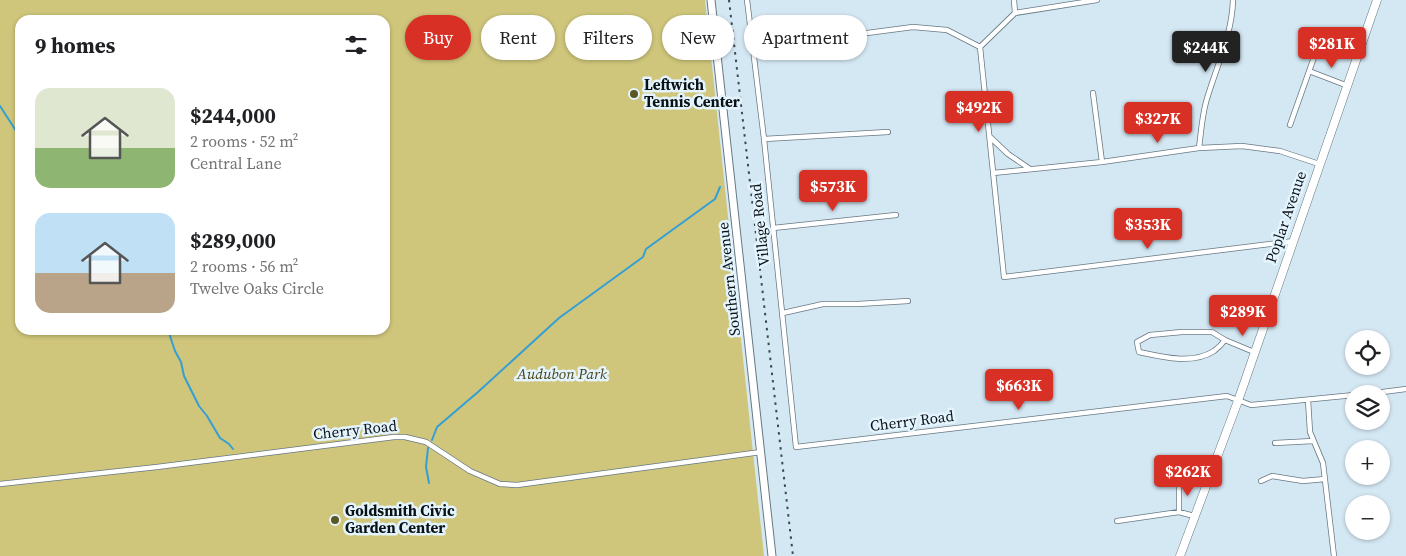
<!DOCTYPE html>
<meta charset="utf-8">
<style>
body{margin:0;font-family:"Source Serif 4",serif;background:#f2f2f2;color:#202124;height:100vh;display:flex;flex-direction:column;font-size:19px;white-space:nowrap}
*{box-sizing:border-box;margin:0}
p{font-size:16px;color:#757577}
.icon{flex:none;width:28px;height:28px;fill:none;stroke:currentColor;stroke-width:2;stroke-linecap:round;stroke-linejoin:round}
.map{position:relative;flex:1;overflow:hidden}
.drawer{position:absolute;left:15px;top:15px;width:375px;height:320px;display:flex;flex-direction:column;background:#fff;border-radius:15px;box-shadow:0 1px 4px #0004}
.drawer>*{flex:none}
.top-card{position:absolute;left:405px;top:15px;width:475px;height:45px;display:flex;gap:10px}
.controls{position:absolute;left:1345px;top:330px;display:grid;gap:10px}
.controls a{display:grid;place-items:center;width:45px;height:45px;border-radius:50%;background:#fff;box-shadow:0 1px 4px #0004;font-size:25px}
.price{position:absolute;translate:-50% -42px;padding:0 11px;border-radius:5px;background:#d93025;color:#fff;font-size:16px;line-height:32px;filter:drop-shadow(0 1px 2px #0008)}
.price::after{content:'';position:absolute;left:50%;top:30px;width:15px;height:11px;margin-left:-8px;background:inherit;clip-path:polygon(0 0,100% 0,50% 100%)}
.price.on{background:#222;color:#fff}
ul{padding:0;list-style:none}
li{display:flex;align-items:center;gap:15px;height:125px;padding:0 20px}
li span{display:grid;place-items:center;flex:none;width:140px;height:100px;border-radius:15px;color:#555}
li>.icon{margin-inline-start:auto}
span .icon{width:60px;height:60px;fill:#fffc;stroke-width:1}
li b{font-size:21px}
h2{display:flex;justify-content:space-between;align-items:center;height:60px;padding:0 20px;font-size:21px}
.chip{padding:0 18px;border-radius:22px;background:#fff;box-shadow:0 1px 4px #0004;font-size:18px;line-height:45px}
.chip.on{background:#d93025;color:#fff}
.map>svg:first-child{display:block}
</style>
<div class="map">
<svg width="1406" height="556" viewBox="0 0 1406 556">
<rect width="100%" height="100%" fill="#d4e8f4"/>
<path fill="#cfc67b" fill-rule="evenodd" d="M0 0H705L764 556H0ZM20 20H385V330H20Z"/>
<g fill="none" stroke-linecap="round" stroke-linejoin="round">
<path stroke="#339fd4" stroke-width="2" d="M0 106 20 137
M168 330 175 351 181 362 184 376 199 406 207 416 220 438 229 444 233 449
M432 440 437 427 478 392 559 318 643 257 646 249 715 199 720 187
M428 448 426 467 429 483"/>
<defs>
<path id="street" d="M747 0 764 139 796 447 1227 396 1251 405 1354 395
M1014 0 1015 13 980 47 1004 277 1294 241
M1015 13 1097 0
M752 48 913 27 947 30 980 47
M1309 71 1348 86
M1093 93 1102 162
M1290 125 1323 32
M989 136 1008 154 1030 169
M764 139 888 132
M1199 148C1201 132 1202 117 1206 102 1216 67 1232 36 1233 0
M993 173 1102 162 1199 148 1242 146 1280 151 1319 164
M773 228 896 215
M783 313 823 304H858L908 301
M1182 332H1212L1225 340C1222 344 1218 348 1214 351 1192 365 1162 357 1139 352L1137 342 1150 335Z
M1225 340 1254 352
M1367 394 1406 389
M1308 400 1310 432 1323 463 1334 556
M1275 443 1313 441
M1261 481 1272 476 1303 481 1325 479
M0 484 157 467 394 437H405L426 442 470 471 500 484 517 485 761 452
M1179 512V487L1181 479
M1117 521 1179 512 1194 516"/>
<path id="secondary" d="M711 0 772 556"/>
<path id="primary" d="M1180 556 1238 401 1377 0"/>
</defs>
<use href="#street" stroke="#677883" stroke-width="6"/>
<use href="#secondary" stroke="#677883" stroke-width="9"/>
<use href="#primary" stroke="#677883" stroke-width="9"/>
<use href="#street" stroke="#fff" stroke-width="4.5"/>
<use href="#secondary" stroke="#fff" stroke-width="7"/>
<use href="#primary" stroke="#fff" stroke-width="8"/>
<path stroke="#3d474d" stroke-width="2" stroke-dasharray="2.5 5" stroke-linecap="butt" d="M729 0 793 556"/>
</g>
<g fill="#5d5723" stroke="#e4f4fe" stroke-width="2">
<circle cx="634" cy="94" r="5"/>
<circle cx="335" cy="520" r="5"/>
</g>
<g text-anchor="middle" stroke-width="5" stroke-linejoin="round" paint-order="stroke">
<g font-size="15" font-weight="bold" fill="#0a1115" stroke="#e4f4fe" text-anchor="start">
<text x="644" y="90">Leftwich<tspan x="644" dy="17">Tennis Center</tspan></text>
<text x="345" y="516">Goldsmith Civic<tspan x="345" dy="17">Garden Center</tspan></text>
</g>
<g font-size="15" fill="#0a1115" stroke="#e4f4fe">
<text transform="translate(1286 217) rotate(-71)" y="5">Poplar Avenue</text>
<text transform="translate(760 225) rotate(-96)" y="5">Village Road</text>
<text transform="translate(729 279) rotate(-96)" y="5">Southern Avenue</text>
<text transform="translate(912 421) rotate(-7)" y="5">Cherry Road</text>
<text transform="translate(355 430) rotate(-6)" y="5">Cherry Road</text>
</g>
<g font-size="15" font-style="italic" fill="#494419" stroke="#e4f4fe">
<text x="562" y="379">Audubon Park</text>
</g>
</g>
</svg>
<div class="controls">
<a><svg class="icon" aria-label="locate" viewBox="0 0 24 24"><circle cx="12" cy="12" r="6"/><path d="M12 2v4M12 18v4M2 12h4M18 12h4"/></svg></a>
<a><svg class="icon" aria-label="layers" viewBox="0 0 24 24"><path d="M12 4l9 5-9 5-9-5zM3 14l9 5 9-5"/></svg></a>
<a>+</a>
<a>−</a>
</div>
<b class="price" style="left:1332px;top:69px">$281K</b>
<b class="price on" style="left:1206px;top:73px">$244K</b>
<b class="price" style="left:979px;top:133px">$492K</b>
<b class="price" style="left:1158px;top:144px">$327K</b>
<b class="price" style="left:833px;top:212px">$573K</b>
<b class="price" style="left:1148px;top:250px">$353K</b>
<b class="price" style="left:1243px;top:337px">$289K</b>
<b class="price" style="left:1019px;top:411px">$663K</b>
<b class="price" style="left:1188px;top:497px">$262K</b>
<div class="top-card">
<a class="chip on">Buy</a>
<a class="chip">Rent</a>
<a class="chip">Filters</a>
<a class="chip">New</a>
<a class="chip">Apartment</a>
</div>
<section class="drawer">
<h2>9 homes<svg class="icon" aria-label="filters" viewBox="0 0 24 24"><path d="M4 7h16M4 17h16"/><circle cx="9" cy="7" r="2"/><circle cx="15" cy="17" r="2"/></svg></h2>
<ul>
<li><span style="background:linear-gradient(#dfe7d0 60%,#8fb573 0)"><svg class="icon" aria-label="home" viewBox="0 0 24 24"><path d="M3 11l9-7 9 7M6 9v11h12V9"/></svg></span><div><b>$244,000</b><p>2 rooms · 52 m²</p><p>Central Lane</p></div></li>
<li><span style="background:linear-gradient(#bfe0f5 60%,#b9a48a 0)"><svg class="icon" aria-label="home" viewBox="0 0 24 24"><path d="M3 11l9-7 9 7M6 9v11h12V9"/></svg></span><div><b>$289,000</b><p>2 rooms · 56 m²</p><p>Twelve Oaks Circle</p></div></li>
</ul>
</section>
</div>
